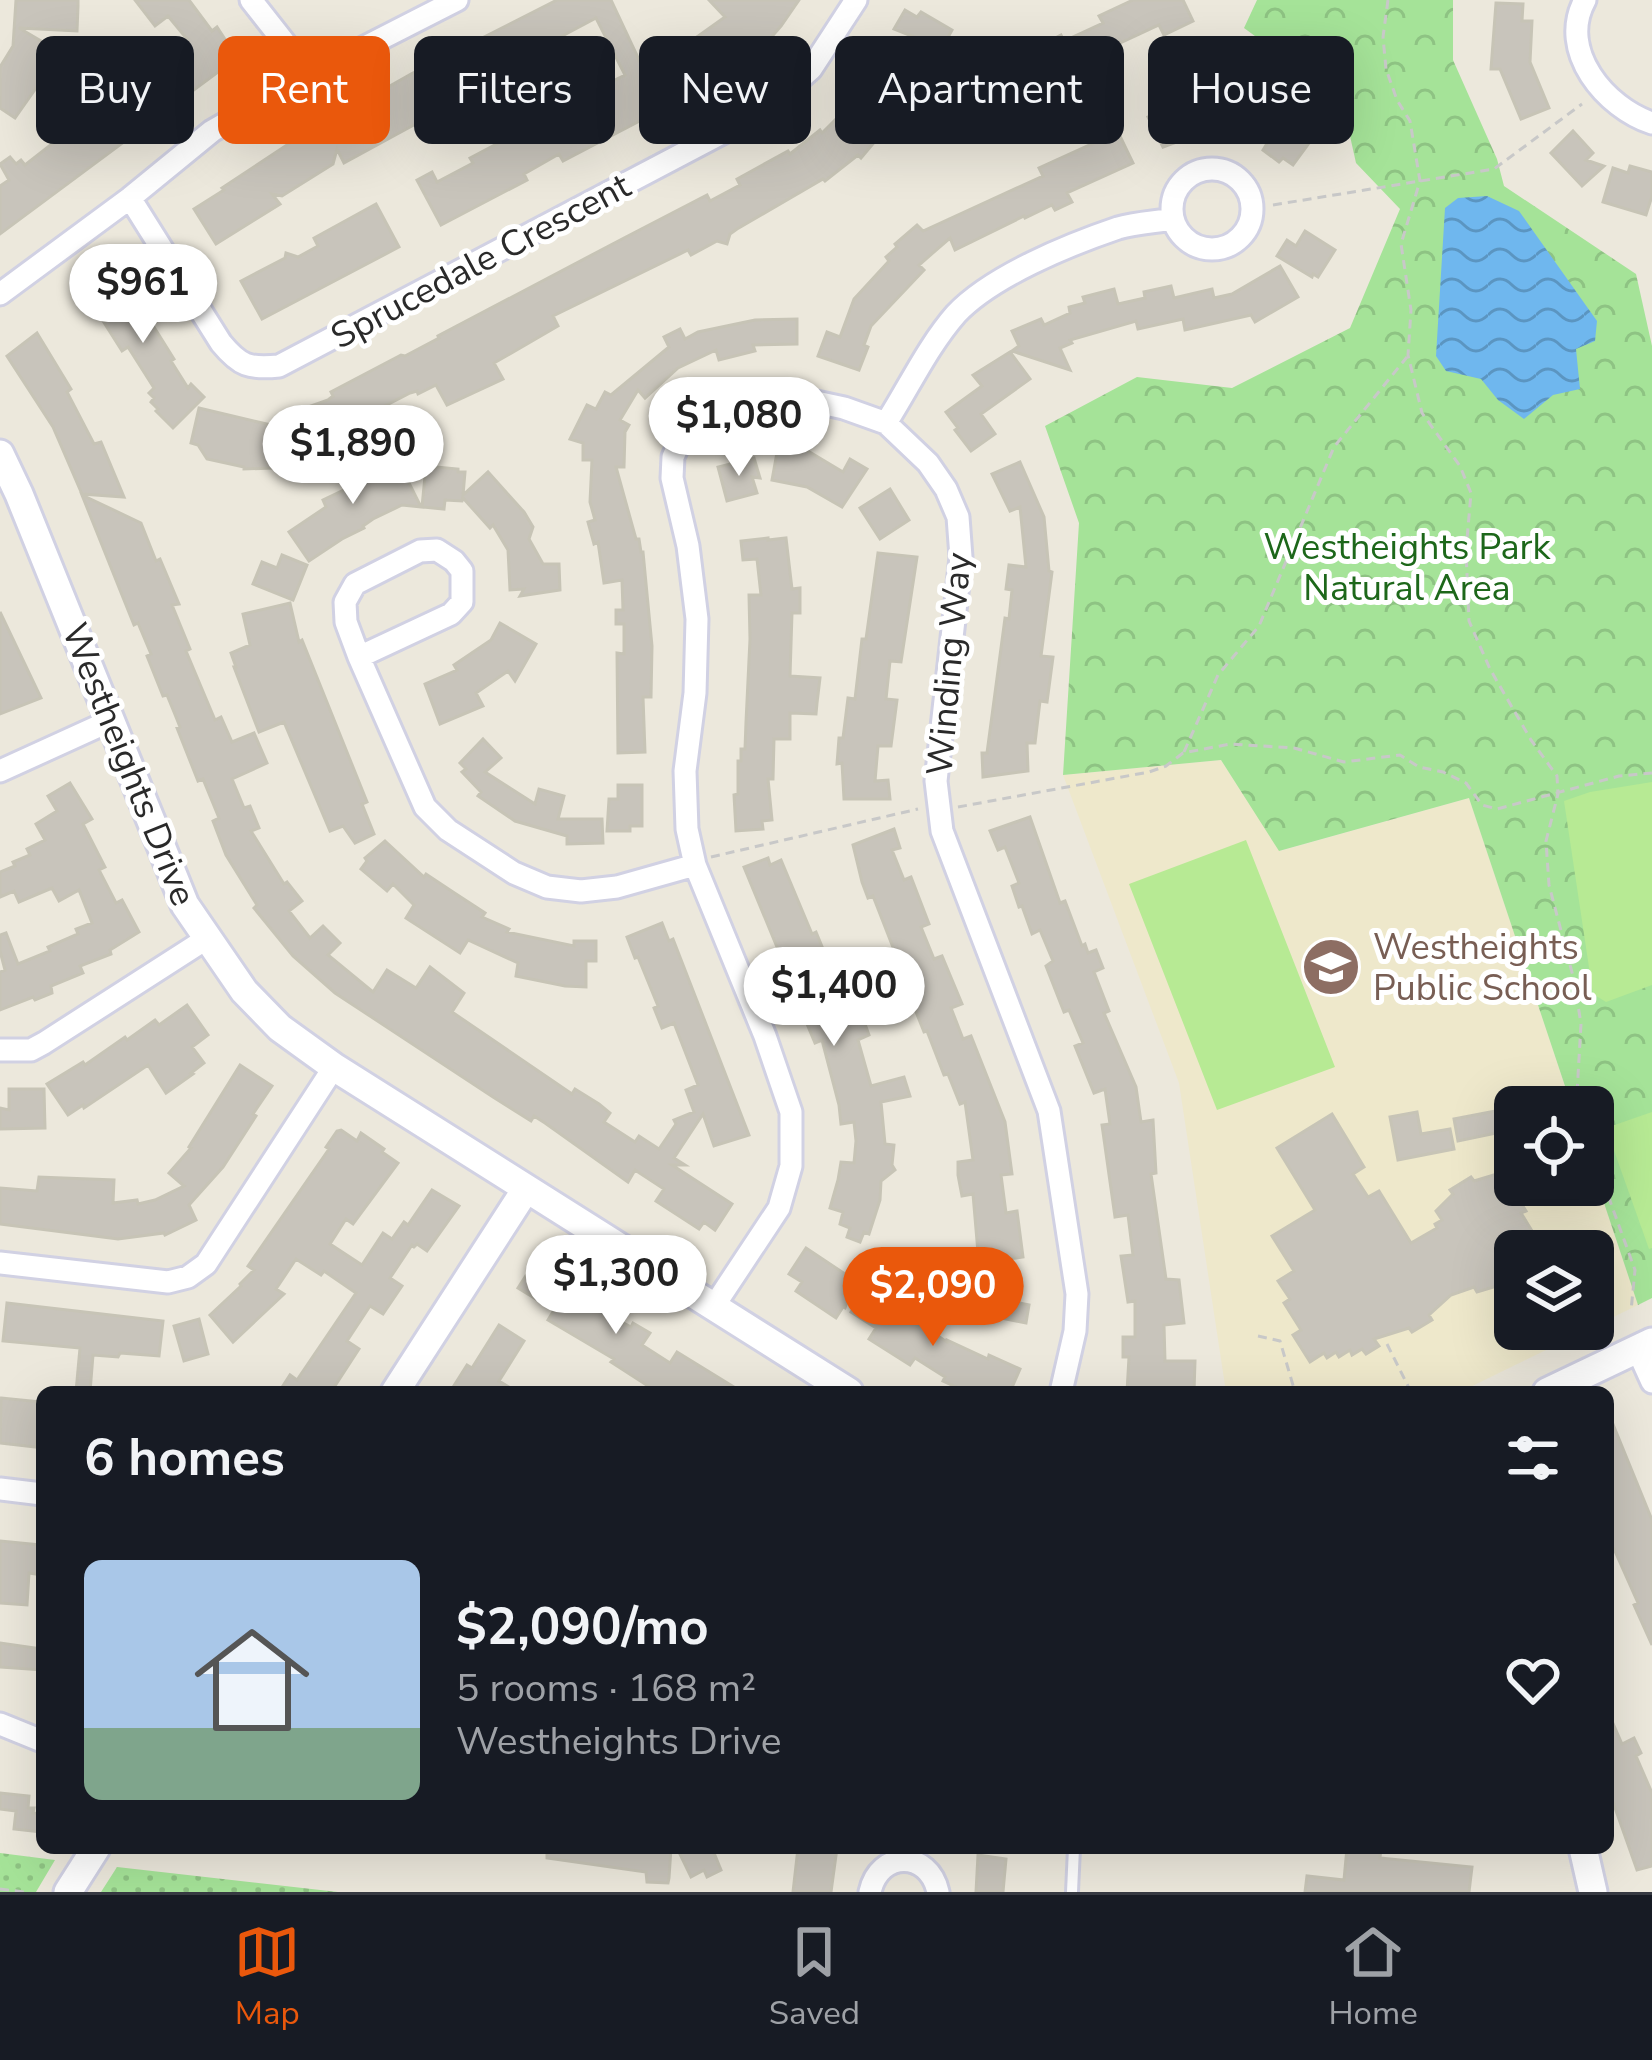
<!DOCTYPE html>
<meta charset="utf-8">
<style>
body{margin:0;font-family:"Nunito Sans",sans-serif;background:#20242c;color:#f1f3f6;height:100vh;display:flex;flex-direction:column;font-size:45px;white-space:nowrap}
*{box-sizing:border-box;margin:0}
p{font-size:39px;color:#9ea1a6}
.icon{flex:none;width:66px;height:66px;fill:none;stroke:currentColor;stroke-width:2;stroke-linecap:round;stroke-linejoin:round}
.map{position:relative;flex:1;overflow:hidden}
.details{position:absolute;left:36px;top:1386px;width:1578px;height:468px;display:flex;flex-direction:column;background:#171b24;border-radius:18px;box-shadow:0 12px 48px #0002}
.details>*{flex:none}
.hud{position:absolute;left:36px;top:36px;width:1581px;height:108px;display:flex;gap:24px}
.tools{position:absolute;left:1494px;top:1086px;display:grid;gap:24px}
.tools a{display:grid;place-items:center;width:120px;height:120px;border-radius:18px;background:#171b24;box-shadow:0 12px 48px #0002;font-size:60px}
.price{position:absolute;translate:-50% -102px;padding:0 27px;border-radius:42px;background:#fff;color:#222;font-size:39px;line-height:78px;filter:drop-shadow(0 3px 6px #0008)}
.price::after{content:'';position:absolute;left:50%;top:72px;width:36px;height:27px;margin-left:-18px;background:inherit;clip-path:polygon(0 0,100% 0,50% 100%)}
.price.active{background:#ea580c;color:#fff}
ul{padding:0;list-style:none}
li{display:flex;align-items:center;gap:36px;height:300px;padding:0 48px}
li+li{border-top:3px solid #363941}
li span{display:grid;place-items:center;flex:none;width:336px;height:240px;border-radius:18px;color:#555}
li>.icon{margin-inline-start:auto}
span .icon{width:144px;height:144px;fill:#fffc;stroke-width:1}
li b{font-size:51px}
h2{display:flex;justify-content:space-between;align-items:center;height:144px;padding:0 48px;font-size:51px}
.chip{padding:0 42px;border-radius:18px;background:#171b24;box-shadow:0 12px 48px #0002;font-size:42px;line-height:108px}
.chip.active{background:#ea580c;color:#fff}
.menu{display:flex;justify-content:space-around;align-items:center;height:168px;border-top:3px solid #363941;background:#171b24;font-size:33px;color:#9ea1a6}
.menu a{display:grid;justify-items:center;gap:6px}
.menu .active{color:#ea580c}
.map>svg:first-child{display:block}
</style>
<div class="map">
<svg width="1652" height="1892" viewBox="0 0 1652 1892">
<defs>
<pattern id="grass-dots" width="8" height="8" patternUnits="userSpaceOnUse" patternTransform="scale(3)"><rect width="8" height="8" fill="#a5e398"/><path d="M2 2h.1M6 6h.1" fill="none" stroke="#8ec383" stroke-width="1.8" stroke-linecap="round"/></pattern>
<pattern id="park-crowns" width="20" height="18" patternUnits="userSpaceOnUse" patternTransform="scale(3)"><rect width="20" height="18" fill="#a5e398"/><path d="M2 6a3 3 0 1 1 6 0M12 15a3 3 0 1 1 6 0" fill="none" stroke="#8ec383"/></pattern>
<pattern id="water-waves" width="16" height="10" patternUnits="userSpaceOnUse" patternTransform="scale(3)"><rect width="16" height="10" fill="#6fb7ee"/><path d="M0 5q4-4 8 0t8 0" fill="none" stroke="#5b95c1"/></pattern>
</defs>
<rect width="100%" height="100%" fill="#ece8dc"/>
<path fill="#eee8cb" d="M1221 760 1280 851 1469 798 1572 1107H1515V1185H1593V1170L1638 1305 1593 1327V1251H1515V1329H1589L1460 1392H1226L1179 1083 1063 775Z"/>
<path fill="url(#grass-dots)" d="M0 1853 55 1860 36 1892H0Z
M117 1867 338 1892H101Z"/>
<path fill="url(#park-crowns)" d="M1257 0H1453V60L1497 159 1504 186 1636 274 1652 346V1298L1638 1305 1593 1170V1107H1572L1469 798 1279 851 1221 760 1063 775 1079 523 1045 426 1137 377 1232 388 1350 328 1400 209 1356 163 1342 100 1244 28Z"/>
<path fill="#b7ea94" d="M1652 782V985L1606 1002 1593 994 1564 801 1590 792Z
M1246 840 1335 1067 1217 1110 1129 884Z
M1652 1112V1248L1649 1249 1606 1128Z"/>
<path fill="url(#water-waves)" d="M1487 196 1519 211 1597 321 1595 341 1576 349 1580 389 1553 395 1524 419 1498 400 1481 379 1446 371 1436 356 1445 208 1458 198Z"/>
<path fill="#c8c4bb" stroke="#c7c4b6" stroke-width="3" d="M16 0H78V6L77 31 19 28 65 55 49 85 41 81 15 118 0 108V67L13 46Z
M135 0H189L212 31 217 27 237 58 0 234V186L9 180 0 164 10 157 16 164 21 160 25 165 57 140 55 137 187 39 168 16 155 26Z
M557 0H611L640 62 685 40 687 44 725 17 709 0H799L781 26 760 50 718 80 563 161 559 154 524 174 527 180 441 225 417 180 432 172 437 182 473 163 470 158 512 136 514 140 542 125 540 122 581 99 583 104 610 90 607 84 625 75 596 18 419 112 423 120 344 163 337 149 333 164 282 196 272 194 280 204 216 244 194 209 224 190 222 188 296 139 411 74Z
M1133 0H1183L1193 21 1164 35 1159 25 1090 57 1093 65 1061 80 1044 44 1061 35 1064 41 1103 23 1099 16Z
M1496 3 1523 4 1522 21H1532L1530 62 1549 108 1521 119 1500 69H1491Z
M905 10 917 17 921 12 952 30 942 48 894 29Z
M1018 45H1038V92L990 91 957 80 969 47 1018 48Z
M890 51 924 69 903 108 861 158 858 155 825 181 823 179 737 229 730 234 727 244 717 241 691 255 688 250 553 316 558 326 494 363 503 379 447 405 436 385 418 394 417 391 410 393 323 438 325 443 297 454 283 416 328 400 333 396 331 392 401 355 405 356 439 338 438 336 624 238 707 195 710 201 740 185 737 179 788 151 790 154 820 130 822 133 855 100 854 98 861 87Z
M1208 87 1254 88 1253 133 1230 132V118L1207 119Z
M1178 103 1183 114 1187 113 1195 135 1163 147 1148 117Z
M1284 116 1312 139 1293 165 1283 158 1279 162 1263 150Z
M1573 131 1593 153 1586 160 1604 166 1582 186 1551 153Z
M1118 132 1133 163 1067 193 1072 202 1055 210 1052 205 1025 218 1024 216 955 250 950 238 919 265 924 270 871 326 864 345 868 347 859 370 818 356 827 332 840 337 854 299 889 261 886 257 897 247 895 244 917 225 923 231 1043 176 1039 168Z
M1630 166 1652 172V196L1646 215 1603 202 1613 168 1628 173Z
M376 204 399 247 262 319 241 281 285 258 286 253 298 257 318 246 314 238Z
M1305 231 1335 250 1318 277 1313 274 1312 277 1277 256 1287 240 1296 246Z
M1280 266 1298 297 1255 322 1251 315 1185 330 1183 319 1138 329 1136 321 1070 340 1072 343 1060 348 1070 370 1012 351 1019 346 1012 331 1041 319 1044 325 1070 313 1069 307 1085 303 1083 297 1114 289 1118 304 1145 298 1144 292 1171 286 1174 298 1212 289 1214 298 1232 294Z
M117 268 174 359 171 361 188 388 191 384 204 397 173 428 156 411 158 409 151 402 154 398 149 393 154 388 128 347 122 351 84 291Z
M797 319V344L753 345 755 351 719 360 716 350 678 368 645 398 638 390 620 420 629 425 625 432 624 467H616L636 539H639L641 552H643L652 646 651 697H643L645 752 618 753 617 653 624 654V624H616V610H623L622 580 604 583 598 542 594 544 588 522 595 520 590 502 592 460H583V443L570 439 587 405 596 409 605 392 611 395 669 347 664 337 680 329 685 339 698 332 755 320Z
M37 333 71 389 67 392 94 444 101 442 124 497 82 494 53 427 7 356Z
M1010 352 1030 379 981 414 995 434 971 451 955 430 958 428 946 412 982 386 973 375Z
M199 408 271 425 273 468 244 469V467L207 459 198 445 191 443Z
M778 447 801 451V447L843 472 850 459 867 469 842 507 807 487 772 480Z
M361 452 375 480 402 469 421 507 402 505 373 519 363 526 364 528 342 539 309 561 289 532 326 507 323 500 350 487 339 462Z
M754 458 760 478 752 477 757 493 727 501 718 467Z
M1020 462 1044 517 1049 571 1052 572 1041 656 1053 657 1047 702 1040 701 1035 743H1027L1028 771 983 777 982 753H987L1005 618 1009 619 1012 590 1006 589 1009 565 1026 567 1020 507 1010 511 992 474Z
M426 466 458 469V472H465L463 495 488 472 524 512 533 527 529 539 543 564H559L560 590 520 596 524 589 510 590 508 550 493 525 490 528 463 498 462 501 445 500 444 509 422 507Z
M890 489 909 520 880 539 860 508Z
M82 495 141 523 156 561 160 559 179 604 172 605 190 649 186 651 215 720 221 717 232 742 254 733 267 763 232 779 244 808 250 806 259 828 251 831 284 884 287 882 302 901 289 911 310 938 323 926 340 943 328 955 373 992 387 970 416 988 430 967 464 993 452 1012 572 1094 575 1089 599 1104 610 1113 604 1122 635 1142 639 1136 659 1149 676 1124 674 1120 694 1112 686 1090 698 1085 674 1023 662 1028 654 1008 658 1006 638 957 635 958 627 937 662 923 669 941 673 939 749 1135 714 1146 703 1114 674 1158 685 1165H672L732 1204 715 1230 704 1222 699 1229 656 1201 664 1189 635 1170 628 1182 545 1123 534 1116 531 1121 493 1097 335 993 293 956 254 908 257 905 226 855 213 821 219 818 203 779 198 781 177 728 180 727 174 712 167 695 163 696 147 656 151 654 138 623 134 625Z
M768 538V540L786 538 792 589 800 588V613H792L790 676 820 678 817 703 816 714 790 713V739H774L773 779H768L772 820 762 821 763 829 736 831 734 795 738 794V761H741V749H745L746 722 750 639 749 595H761L757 559 743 560 741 541Z
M878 553 917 557 901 662 890 661 886 699 897 700 891 746H878L875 781 888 780 890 799H844L842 763 837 764 839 738H843L848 698 855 699 862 639H866Z
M282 555 307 565 293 600 253 584 262 562 277 568Z
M290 603 299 642 302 640 367 802 362 804 374 834 355 843 343 826 330 831 284 722 259 732 234 667H236L231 653 250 645 243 614Z
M0 612 41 698 0 714Z
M500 623 536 644 515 681 508 671 476 693 483 706 440 724 425 684 457 670 454 665 491 640Z
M483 739 501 758 485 772 535 804 539 789 564 796 558 819H602L603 843 567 844V836L515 821 478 796 481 792 462 772 466 769 460 763Z
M70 783 92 819 83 824 105 867 99 870 116 903 122 900 139 932 110 950 111 954 80 966 83 973 51 986 52 993 35 1000 33 997 0 1010V972L5 970 0 951V935L6 933 18 964 50 951 48 947 78 934 76 929 92 923 79 890 59 901 52 888 19 902 14 891 0 897V872L15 866 13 862 30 855 27 849 45 840 36 824 57 811 48 796Z
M618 785H642V826H630V831H607L609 799H618Z
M1030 817 1060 903 1065 901 1082 946 1085 944 1088 953 1096 950 1103 968 1094 972 1109 1011 1104 1013 1136 1087 1141 1122 1153 1120 1156 1173 1151 1174 1166 1279 1179 1280 1184 1323 1164 1325 1165 1361H1195L1194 1392H1127L1129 1357H1123V1337H1135V1301L1128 1302 1121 1256 1133 1255 1128 1215 1115 1217 1102 1125 1110 1124 1105 1089 1094 1093 1075 1046 1083 1043 1069 1010 1064 1012 1046 966 1053 961 1040 930 1032 934 1022 906 1019 907 1012 886 1019 883 1005 847 998 850 990 831Z
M894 829 900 848 892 850 904 880 911 877 929 924 921 927 934 959 942 956 962 1004 951 1008 963 1039 971 1036 1005 1122 1012 1174 1001 1175 1006 1213 1017 1211 1023 1257 1009 1259 1013 1289 1017 1290 1015 1302 1029 1305 1026 1323 982 1314 988 1275 980 1276 973 1194 962 1196 958 1175V1162L973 1160 965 1102 960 1104 948 1074 944 1075 927 1031 924 1032 907 989 903 990 897 975 903 973 873 896 868 898 862 882 853 845Z
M385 841 424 877 426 874 453 892 485 913 482 917 509 929 507 932 574 946V941H596V961H586V987L565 986 516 976 518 963 468 940 460 953 406 918 414 905 393 884 387 891 361 869 367 861 365 858Z
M768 858 770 865 781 860 812 934 816 932 835 978 844 979 847 989 817 1024 859 1008 869 1035 858 1040 871 1086 904 1077 910 1096 881 1102 885 1144 894 1145 892 1165 895 1170 881 1181 880 1200 869 1234 864 1232 860 1242 847 1237 850 1228 840 1224 843 1212 830 1208 838 1180 841 1162 854 1163 856 1141 854 1122 841 1124 839 1105 822 1040 815 1043 797 1000 808 996 794 960 784 964 744 867Z
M187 1005 208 1035 192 1047 204 1063 191 1073 193 1074 166 1093 148 1065 84 1108 83 1105 68 1115 47 1084 83 1062 85 1065 125 1037 127 1040 155 1020 159 1025Z
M240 1065 272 1086 253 1114 256 1116 223 1167 189 1205 196 1220 165 1235 164 1233 118 1239 0 1224V1188L37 1191 39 1177 114 1180 113 1203 137 1200 138 1204 155 1200 184 1186 169 1173 191 1148 189 1147Z
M9 1089H44L45 1128 0 1129V1108L9 1110Z
M1511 1108 1515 1129 1458 1141 1454 1119Z
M1417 1112 1421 1134 1450 1129 1454 1149 1398 1160 1390 1117Z
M1332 1114 1364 1167 1353 1174 1368 1197 1379 1191 1411 1243 1437 1228 1435 1224 1442 1220 1436 1211 1453 1194 1450 1190 1471 1177 1474 1181 1497 1174 1514 1201 1518 1198 1526 1211 1521 1213 1532 1231 1525 1235 1535 1251H1515V1282L1503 1289 1500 1285 1477 1292 1474 1287 1451 1295 1429 1315 1432 1320 1412 1332 1409 1328 1374 1339 1379 1346 1366 1354 1362 1349 1352 1355 1350 1350 1339 1357 1336 1352 1327 1358 1324 1353 1310 1362 1293 1335 1301 1330 1284 1303 1290 1299 1278 1281 1294 1271 1272 1236 1315 1210 1277 1148Z
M341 1130 357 1141 361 1133 384 1149 382 1152 398 1163 353 1224 346 1219 330 1244 362 1265 383 1233 392 1239 404 1222 408 1225 432 1190 459 1206 427 1251 417 1244 414 1247 412 1245 390 1278 402 1286 383 1314 370 1306 347 1341 359 1349 331 1392H279L290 1375 297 1380 356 1293 324 1271 321 1275 296 1259 276 1289 284 1294 233 1342 210 1315 241 1286 240 1284 254 1270 248 1266 329 1149 326 1147 337 1131Z
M806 1248 854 1280 845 1308 843 1307 836 1318 796 1291 802 1282 789 1274Z
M536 1260 586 1291 582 1297 609 1315 631 1327 633 1323 650 1333 642 1345 670 1363 677 1352 742 1392H657L642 1382 611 1362 614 1359 548 1320 554 1310 518 1288Z
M867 1289 947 1342V1340L988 1359 989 1355 1020 1369 1010 1392H967L943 1381 945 1377 915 1358 910 1365 869 1339 876 1328 851 1312Z
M7 1303 163 1321 159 1356 120 1353 118 1357 93 1355 90 1392H76L80 1348 3 1341Z
M199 1319 208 1354 184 1361 174 1326Z
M499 1325 524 1341 499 1381 517 1392H450L467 1365 472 1368Z
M1 1398 42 1402V1424H39L36 1447 0 1443Z
M1608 1412 1652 1520V1645L1634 1605 1638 1603 1614 1549 1612 1550 1608 1541Z
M0 1541 42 1545V1575L29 1573 27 1605 0 1603Z
M0 1643 42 1649V1670L0 1667Z
M1608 1712 1622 1744 1634 1738 1641 1753 1636 1756 1652 1793V1866L1637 1870 1608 1788Z
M0 1793 29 1796 28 1808H34L33 1813 42 1814V1832L14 1829 16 1811 0 1809Z
M547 1848H671L669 1878 668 1883 647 1882 646 1872 547 1858Z
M677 1848H712L721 1870 707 1877 704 1870 691 1877Z
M798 1848H837L831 1892H793Z
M1347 1848H1381L1380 1858 1472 1867 1469 1892H1305L1307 1876 1344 1880Z
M978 1855 1006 1859 1003 1892H976Z"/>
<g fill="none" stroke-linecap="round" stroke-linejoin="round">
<defs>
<path id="service" d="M1072 1892 1074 1848"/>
<path id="minor" d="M251 0 310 75
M1585 0C1557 51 1606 108 1652 123
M1172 209a40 40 0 1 1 80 0a40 40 0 1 1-80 0Z
M130 198 221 343C240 366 249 369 279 366L764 111 811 69 856 0
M0 294 130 198 212 131 310 75 457 0
M886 423C909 387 928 346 956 314 992 276 1068 245 1118 228 1135 223 1155 222 1173 219
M359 657 451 614 462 602V571L454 561 437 550 420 551 355 584 345 602 346 622 359 657 425 807 448 830 514 873 547 887 581 891 617 887 695 865
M0 771 112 720
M0 1050H31L44 1043 206 939
M0 1263 168 1282 188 1277 206 1264 334 1067
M714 1306 779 1208 791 1166V1112L765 1036 695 865 687 829 685 771 695 693 697 619 688 546 672 478 673 457 681 439 693 425 720 412 760 399H802L844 408 886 423 928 463 946 489 958 517 961 557 936 781 942 831 1049 1111 1077 1294 1075 1331 1061 1392
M1637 1349 1652 1382
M0 1489 42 1494
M0 1724 42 1741
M870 1892C879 1850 929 1850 938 1892"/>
<path id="tertiary" d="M0 454 19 494 185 905 244 991 280 1028 334 1067 849 1392
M395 1392 526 1189
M1547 1392 1652 1342
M1583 1848 1593 1892
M68 1892 96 1848"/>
</defs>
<use href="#service" stroke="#d1d1e3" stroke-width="16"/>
<use href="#minor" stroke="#d1d1e3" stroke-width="27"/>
<use href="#tertiary" stroke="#d1d1e3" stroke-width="33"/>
<path stroke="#c8c8c8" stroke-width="3" stroke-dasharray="9 6" stroke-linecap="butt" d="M1388 0 1383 37 1386 69 1397 100 1410 121 1420 181 1401 244 1411 310 1408 355 1422 413 1460 466 1471 493 1466 551 1469 621 1490 669 1531 740 1557 776 1558 794 1546 841 1549 885 1574 980 1581 1024 1577 1093 1579 1107
M1273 205 1494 169 1582 104
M1184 752 1218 675 1259 626 1334 447 1407 357
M958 807 1149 772 1166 766 1183 753 1230 744 1294 748 1344 762 1400 755 1419 767 1443 772 1466 783 1482 805 1497 809 1619 776 1652 773
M711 857 918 809
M1593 1154 1635 1270 1631 1311
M1584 1329 1591 1344
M1258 1336 1280 1341 1295 1392
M1387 1344 1411 1392
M0 1889 24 1892"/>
<use href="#service" stroke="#fff" stroke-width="10"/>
<use href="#minor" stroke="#fff" stroke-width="21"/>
<use href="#tertiary" stroke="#fff" stroke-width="27"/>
</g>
<defs>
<symbol id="school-disc" viewBox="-11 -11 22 22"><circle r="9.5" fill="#8d6e63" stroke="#fff"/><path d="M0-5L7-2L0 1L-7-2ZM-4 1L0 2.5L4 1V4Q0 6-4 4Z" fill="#fff"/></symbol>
</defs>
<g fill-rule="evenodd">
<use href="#school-disc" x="1298" y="934" width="66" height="66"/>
</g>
<g text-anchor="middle" stroke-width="10" stroke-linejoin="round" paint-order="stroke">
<g font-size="36" fill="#2a2a2a" stroke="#fff">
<text transform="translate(480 260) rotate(-28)" y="13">Sprucedale Crescent</text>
<text transform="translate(948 664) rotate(-85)" y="13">Winding Way</text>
<text transform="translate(130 764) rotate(68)" y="13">Westheights Drive</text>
</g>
<g font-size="36" fill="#1d671a" stroke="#fff">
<text x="1407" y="559">Westheights Park<tspan x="1407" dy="41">Natural Area</tspan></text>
</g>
<g font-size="36" fill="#785e54" stroke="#fff" text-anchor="start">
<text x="1373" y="959">Westheights<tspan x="1373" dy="41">Public School</tspan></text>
</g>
</g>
</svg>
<div class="tools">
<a><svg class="icon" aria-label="locate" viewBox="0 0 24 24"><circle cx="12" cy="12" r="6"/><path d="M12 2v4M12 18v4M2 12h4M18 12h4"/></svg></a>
<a><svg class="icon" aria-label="layers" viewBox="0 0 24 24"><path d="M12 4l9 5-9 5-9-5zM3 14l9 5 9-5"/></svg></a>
</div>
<b class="price" style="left:143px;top:346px">$961</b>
<b class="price" style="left:739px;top:479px">$1,080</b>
<b class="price" style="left:353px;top:507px">$1,890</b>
<b class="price" style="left:834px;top:1049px">$1,400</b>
<b class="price" style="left:616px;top:1337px">$1,300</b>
<b class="price active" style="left:933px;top:1349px">$2,090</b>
<div class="hud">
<a class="chip">Buy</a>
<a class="chip active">Rent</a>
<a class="chip">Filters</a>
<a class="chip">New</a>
<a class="chip">Apartment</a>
<a class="chip">House</a>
</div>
<section class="details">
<h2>6 homes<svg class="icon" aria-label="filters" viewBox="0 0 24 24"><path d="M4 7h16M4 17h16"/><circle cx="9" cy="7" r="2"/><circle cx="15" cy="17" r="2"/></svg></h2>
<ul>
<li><span style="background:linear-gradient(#a9c7e8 70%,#7fa58c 0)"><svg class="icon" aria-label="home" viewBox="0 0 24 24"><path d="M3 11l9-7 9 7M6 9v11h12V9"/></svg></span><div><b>$2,090/mo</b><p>5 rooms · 168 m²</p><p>Westheights Drive</p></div><svg class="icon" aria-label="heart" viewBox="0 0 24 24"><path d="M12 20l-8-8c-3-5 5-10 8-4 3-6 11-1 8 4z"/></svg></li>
</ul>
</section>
</div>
<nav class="menu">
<a class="active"><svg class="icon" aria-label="map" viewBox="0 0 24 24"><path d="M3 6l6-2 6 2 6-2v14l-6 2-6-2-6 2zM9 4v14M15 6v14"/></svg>Map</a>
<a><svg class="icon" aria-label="saved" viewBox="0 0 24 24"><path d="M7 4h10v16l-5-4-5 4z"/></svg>Saved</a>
<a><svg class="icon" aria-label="home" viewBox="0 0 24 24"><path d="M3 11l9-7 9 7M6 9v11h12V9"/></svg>Home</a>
</nav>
